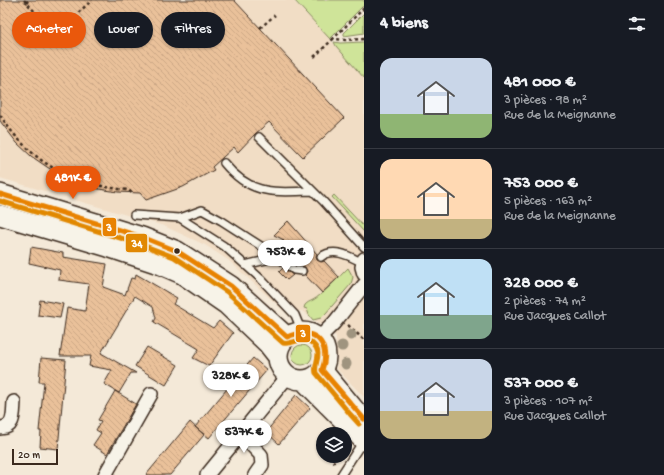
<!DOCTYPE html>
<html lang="fr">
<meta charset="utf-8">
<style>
body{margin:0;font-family:"Gochi Hand",sans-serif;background:#242831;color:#f1f3f6;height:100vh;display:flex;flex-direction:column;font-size:15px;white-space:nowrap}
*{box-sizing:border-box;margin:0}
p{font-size:13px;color:#9ea1a6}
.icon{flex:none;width:22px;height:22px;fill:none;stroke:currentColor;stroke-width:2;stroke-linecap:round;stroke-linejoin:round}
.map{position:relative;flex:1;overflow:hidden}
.side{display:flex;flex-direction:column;background:#171b24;width:300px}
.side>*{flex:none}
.top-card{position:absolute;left:12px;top:12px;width:292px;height:36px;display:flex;gap:8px}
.fabs{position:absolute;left:316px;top:427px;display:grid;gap:8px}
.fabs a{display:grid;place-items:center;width:36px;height:36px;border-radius:50%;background:#171b24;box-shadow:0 1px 3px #0004;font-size:20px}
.scale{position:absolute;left:12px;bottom:10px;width:46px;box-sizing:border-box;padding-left:4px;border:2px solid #3b2a1e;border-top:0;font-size:11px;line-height:14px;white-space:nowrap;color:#3b2a1e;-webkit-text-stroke:3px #f7f3e8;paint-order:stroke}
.price{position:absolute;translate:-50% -34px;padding:0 9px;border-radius:14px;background:#fff;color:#222;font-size:13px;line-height:26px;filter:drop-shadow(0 1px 2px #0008)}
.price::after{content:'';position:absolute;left:50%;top:24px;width:12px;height:9px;margin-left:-6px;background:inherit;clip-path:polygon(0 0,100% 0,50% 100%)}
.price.on{background:#ea580c;color:#fff}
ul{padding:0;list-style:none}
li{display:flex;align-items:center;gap:12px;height:100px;padding:0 16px}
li+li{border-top:1px solid #363941}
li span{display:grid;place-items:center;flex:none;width:112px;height:80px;border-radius:12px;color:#555}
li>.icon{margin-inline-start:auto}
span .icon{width:48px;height:48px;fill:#fffc;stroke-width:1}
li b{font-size:17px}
h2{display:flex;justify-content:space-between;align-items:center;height:48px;padding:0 16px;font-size:17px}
.chip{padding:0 14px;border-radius:18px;background:#171b24;box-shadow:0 1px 3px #0004;font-size:14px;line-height:36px}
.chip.on{background:#ea580c;color:#fff}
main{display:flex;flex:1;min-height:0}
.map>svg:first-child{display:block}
</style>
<main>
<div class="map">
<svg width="364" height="475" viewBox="0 0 364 475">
<defs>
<pattern id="building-back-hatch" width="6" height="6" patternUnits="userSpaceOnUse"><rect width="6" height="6" fill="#eac19a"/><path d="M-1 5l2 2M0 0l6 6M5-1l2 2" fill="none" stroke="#caa684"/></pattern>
</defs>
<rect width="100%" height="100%" fill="#f4e9d8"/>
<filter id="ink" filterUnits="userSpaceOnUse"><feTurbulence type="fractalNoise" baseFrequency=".025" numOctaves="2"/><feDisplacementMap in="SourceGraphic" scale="8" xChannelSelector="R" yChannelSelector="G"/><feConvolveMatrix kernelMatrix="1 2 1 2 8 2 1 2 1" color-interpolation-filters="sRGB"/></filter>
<g filter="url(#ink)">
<path fill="#f1ddc5" d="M0 0H293L330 39 364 78V397L337 369 336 336 302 311H284L228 260 205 245 164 226 0 178Z"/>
<path fill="#cfe499" stroke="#85875c" d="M294 0H364V5L330 39Z
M364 13V33L344 36V33Z
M334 42 340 43 364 42V78L336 46Z
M334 195 364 227V232L332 197Z
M348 268 353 277 351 284 326 313 321 318 313 320 309 315 307 309 304 308 305 305C308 302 309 302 313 300 321 296 341 275 348 268Z
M292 355a10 10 0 1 1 20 0a10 10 0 1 1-20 0Z"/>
<path fill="url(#building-back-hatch)" stroke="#3b2a1e" d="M0 0H234L344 118 303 157 269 122 255 134 238 152 234 147 212 167 214 170 183 187 146 200 140 193 118 192 99 189 81 184 63 177 47 167 31 156 17 143 0 121Z
M288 221 317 254 316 257 317 260 321 262 324 261 339 277 322 293 305 275 307 271 305 267 296 265 291 261 292 260 279 245 284 240 274 235Z
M31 247 63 253V257L107 264 103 287 125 295 131 278 135 279 136 274 177 298 173 304 213 328 219 321 233 333 209 366 193 358 199 349 154 322 156 318 153 307 135 296 101 353 136 373H131L119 393 104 384 112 370 89 366 91 356H60L67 308 85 311 89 284 59 280 60 270 29 263Z
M283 268 293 275 287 280 279 272Z
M40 300 63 304 60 318 38 315Z
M147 347 178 365 166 385 135 366Z
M41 358 66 360 58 449 40 447 41 431H39L44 382H39Z
M253 358 267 370 209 438 195 427Z
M115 391 136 404 107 454 93 445 101 433 96 430 101 421 98 420Z
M296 395 310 408 279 444 266 432Z
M190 422 204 435 170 475H146Z"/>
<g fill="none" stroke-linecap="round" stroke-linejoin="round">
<defs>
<path id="service" d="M259 137 323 201 364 247
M224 163C251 196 274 192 312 191
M134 215 180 218 202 210 222 221 278 257 294 270 302 271
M180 218 224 246 261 279 295 315 302 332
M321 257C334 247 349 256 363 263
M245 265 278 257
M341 475 363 441"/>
<path id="minor" d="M364 259 362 267 364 274
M318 339 334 323 364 285
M0 428C15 428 13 413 14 402
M240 433 261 455 262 465 255 475
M105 475 151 394
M207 475 288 376"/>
<path id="secondary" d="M0 194 142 237 177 251 231 286 287 337
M0 215 108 247 159 264 182 274 227 305 267 343 278 357
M278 356a24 24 0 1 1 48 0a24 24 0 1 1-48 0Z
M322 370 355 410 364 419
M303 380 364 441"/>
</defs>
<use href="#service" stroke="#3b2a1e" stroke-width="10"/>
<use href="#minor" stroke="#3b2a1e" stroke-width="16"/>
<use href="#secondary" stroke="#3b2a1e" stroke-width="22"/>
<path stroke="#3b2a1e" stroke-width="2.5" stroke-dasharray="3 3" stroke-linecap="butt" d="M24 0 49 27H63L92 0
M26 3 29 0
M364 8 333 39 346 40 364 39
M260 28 275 15
M314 57 333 39
M0 115C32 164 72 185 129 190L133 195
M348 325 364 340
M333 463 337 456"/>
<use href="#service" stroke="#f7f3e8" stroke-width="7"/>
<use href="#minor" stroke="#f7f3e8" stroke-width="13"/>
<use href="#secondary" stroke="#f7f3e8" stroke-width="19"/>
<defs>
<path id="bus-1" d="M0 194 142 237 177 251 231 286 287 337C313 325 332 343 322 370L364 419"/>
<path id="bus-2" d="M0 201 140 244 174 257 227 292 283 343C294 346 302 333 313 344 324 354 313 363 316 373L350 414 359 424"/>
</defs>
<use href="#bus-1" stroke="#f7f3e8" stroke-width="8"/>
<use href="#bus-2" stroke="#f7f3e8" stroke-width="8"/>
<use href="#bus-1" stroke="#e88202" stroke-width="5"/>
<use href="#bus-2" stroke="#e18803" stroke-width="5"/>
</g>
<g fill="#9f947f">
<circle cx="135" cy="245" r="5.5"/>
<circle cx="351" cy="335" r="5.5"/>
<circle cx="342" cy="346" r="5.5"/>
<circle cx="346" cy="364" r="5.5"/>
</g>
</g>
<circle fill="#3b2a1e" stroke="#f7f3e8" stroke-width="1.5" cx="177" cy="251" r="3.5"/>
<g stroke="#f7f3e8" stroke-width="1.5">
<rect x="102" y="217" width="15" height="20" rx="4" fill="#e88202"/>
<rect x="125" y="233" width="23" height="20" rx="4" fill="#e18803"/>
<rect x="295" y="324" width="16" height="19" rx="4" fill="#e88202"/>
</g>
<g font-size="11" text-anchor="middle" font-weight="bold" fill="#fff">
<text x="109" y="231">3</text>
<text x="137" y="247">34</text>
<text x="303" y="337">3</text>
</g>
</svg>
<div class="fabs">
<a><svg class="icon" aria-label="layers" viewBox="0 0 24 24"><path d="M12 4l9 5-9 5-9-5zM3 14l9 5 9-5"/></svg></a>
</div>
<div class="scale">20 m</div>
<b class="price on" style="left:73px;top:200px">481K €</b>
<b class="price" style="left:286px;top:274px">753K €</b>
<b class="price" style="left:231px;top:398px">328K €</b>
<b class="price" style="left:244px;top:454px">537K €</b>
<div class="top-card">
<a class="chip on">Acheter</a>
<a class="chip">Louer</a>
<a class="chip">Filtres</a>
</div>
</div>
<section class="side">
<h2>4 biens<svg class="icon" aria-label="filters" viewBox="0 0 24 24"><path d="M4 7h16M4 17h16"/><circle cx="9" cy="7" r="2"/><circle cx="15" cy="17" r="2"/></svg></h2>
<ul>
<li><span style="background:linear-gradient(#c9d6e8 70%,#8fb573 0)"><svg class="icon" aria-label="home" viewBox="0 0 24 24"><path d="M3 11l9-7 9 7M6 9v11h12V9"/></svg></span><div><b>481 000 €</b><p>3 pièces · 98 m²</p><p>Rue de la Meignanne</p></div></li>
<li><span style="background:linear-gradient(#ffd9b3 75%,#c2b280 0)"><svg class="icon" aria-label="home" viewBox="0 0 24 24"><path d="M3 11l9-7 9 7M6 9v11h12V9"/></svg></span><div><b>753 000 €</b><p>5 pièces · 163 m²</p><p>Rue de la Meignanne</p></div></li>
<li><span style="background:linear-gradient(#bfe0f5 70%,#7fa58c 0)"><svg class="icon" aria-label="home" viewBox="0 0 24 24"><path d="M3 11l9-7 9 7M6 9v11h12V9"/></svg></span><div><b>328 000 €</b><p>2 pièces · 74 m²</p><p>Rue Jacques Callot</p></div></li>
<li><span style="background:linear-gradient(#c9d6e8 65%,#c2b280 0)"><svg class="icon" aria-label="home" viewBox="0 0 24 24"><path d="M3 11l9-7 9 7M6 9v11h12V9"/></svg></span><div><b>537 000 €</b><p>3 pièces · 107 m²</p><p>Rue Jacques Callot</p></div></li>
</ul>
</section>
</main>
